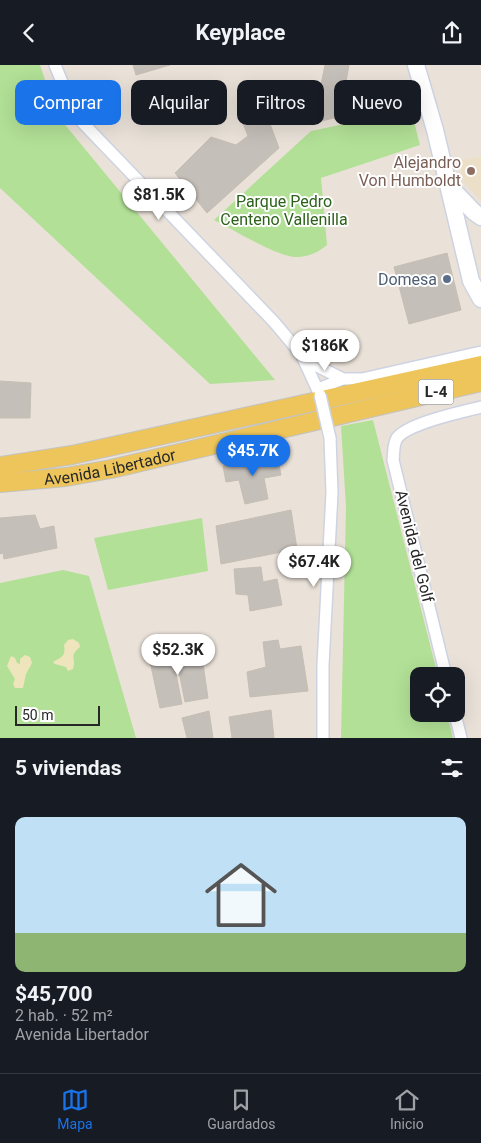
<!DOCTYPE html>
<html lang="es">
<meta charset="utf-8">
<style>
body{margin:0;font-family:Roboto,sans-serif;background:#20242c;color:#f1f3f6;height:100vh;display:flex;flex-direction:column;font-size:19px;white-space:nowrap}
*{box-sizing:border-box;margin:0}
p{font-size:16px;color:#9ea1a6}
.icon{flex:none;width:28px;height:28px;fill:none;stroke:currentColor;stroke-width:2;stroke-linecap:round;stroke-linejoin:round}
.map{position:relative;height:673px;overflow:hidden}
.panel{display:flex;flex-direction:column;background:#171b24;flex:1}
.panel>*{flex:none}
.banner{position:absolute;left:15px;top:15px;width:451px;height:45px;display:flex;gap:10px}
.fabs{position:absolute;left:410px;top:602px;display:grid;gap:10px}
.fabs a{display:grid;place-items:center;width:55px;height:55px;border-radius:10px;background:#171b24;box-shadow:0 5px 20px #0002;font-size:25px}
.scale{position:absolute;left:15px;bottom:12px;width:85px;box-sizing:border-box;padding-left:5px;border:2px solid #272727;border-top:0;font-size:14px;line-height:18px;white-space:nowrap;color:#272727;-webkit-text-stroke:4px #fff;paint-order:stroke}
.price{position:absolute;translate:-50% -42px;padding:0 11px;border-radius:18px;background:#fff;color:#222;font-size:16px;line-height:32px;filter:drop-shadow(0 1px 2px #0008)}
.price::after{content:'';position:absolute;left:50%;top:30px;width:15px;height:11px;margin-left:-8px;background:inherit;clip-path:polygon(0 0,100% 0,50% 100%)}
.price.selected{background:#1a73e8;color:#fff}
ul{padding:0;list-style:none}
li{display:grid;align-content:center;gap:10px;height:265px;padding:0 15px}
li+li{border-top:1px solid #363941}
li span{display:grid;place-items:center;height:155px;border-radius:10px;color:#555}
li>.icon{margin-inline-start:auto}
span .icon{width:90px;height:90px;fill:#fffc;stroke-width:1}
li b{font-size:21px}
h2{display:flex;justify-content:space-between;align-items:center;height:60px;padding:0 15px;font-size:21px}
.chip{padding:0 18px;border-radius:10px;background:#171b24;box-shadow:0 5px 20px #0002;font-size:18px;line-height:45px}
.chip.selected{background:#1a73e8;color:#fff}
header{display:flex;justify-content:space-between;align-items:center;height:65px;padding:0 15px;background:#171b24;font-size:22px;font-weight:700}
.dock{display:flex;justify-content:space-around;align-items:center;height:70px;border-top:1px solid #363941;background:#171b24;font-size:14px;color:#9ea1a6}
.dock a{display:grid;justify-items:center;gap:2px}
.dock .selected{color:#1a73e8}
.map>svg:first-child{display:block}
</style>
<header><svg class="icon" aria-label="back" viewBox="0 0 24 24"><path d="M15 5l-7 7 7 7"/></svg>Keyplace<svg class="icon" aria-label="share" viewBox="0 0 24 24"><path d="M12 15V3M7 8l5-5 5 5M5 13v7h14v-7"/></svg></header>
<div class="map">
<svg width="481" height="673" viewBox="0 0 481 673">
<rect width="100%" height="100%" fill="#eae2d9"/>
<path fill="#ecdfc8" d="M481 91V136L463 116 460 95Z"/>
<path fill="#b2e096" d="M0 0H40L57 50 275 315 210 319 0 123Z
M411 45 420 80 321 113 327 180C319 187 310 191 299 192 279 194 233 164 214 155L311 66Z
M373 355 438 611H419V649H447L453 673H341L346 442 341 361Z
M202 453 208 506 108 525 94 473Z
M63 505 89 511 136 673H0V518Z"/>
<path fill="#efe5bc" d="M73 574 79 578 80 582C68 592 77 593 73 604L68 606 66 602 55 599 53 597C62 592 66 591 64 580L68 575Z
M25 590 30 592 32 598 26 609 23 623H15L13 619 15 614 7 601 11 591 15 593 17 598 20 599V594Z"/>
<path fill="#c5bfb9" stroke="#c5beb3" d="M133 0H170L136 10Z
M325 0H349L346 17 320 24Z
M346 17 338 52 313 58 320 24Z
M264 43 279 83 207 148 175 108 211 72 236 80 248 71 239 48Z
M447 188 461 245 409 259 394 202Z
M0 316 31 318 30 353H0Z
M277 390 281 410 264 413 268 434 245 439 239 415 226 417 223 401Z
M291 445 297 484 221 499 216 461Z
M35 450 40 464 54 461 57 483 4 494 3 488 0 489V453Z
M261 502 263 517 277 514 282 540 250 546 248 530 236 529 234 504Z
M278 575 280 584 301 581 308 626 250 632 247 607 266 602 263 577Z
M169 582 173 595 178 593 176 587 201 585 208 633 185 637 177 597 174 599 182 639 160 643 148 587Z
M271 645 274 673H232L229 652Z
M209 646 213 673H187L182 653Z"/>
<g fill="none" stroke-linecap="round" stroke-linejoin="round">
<defs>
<path id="minor" d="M55 0 71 39 81 56 274 257 301 289 320 330
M305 292 319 302 343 314
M318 324 343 314H362L481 287
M446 611 393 395C394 388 393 379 397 373 408 358 462 347 481 342
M455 649 461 673
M323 673V600L332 428 330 373"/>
<path id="secondary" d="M416 0 435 65 471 216 481 234
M450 122 474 147 481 152"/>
<g id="primary">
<path d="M0 401 72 390 481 300"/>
<path id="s1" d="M0 418 66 412 111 404 481 317"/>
</g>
</defs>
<use href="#minor" stroke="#ced3e1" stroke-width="14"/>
<use href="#secondary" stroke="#ced3e1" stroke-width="19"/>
<use href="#primary" stroke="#c3c3c3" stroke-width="20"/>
<use href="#minor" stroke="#fff" stroke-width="11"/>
<use href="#secondary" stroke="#fff" stroke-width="16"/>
<use href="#primary" stroke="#edc55b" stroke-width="18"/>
<defs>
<path id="minor-bridge" d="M320 330 330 373"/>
</defs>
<use href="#minor-bridge" stroke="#ced3e1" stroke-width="14" stroke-linecap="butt"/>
<use href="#minor-bridge" stroke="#fff" stroke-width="11"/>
</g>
<circle fill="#8d6e63" stroke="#fff" stroke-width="2" cx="471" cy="106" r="5"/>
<circle fill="#5c6f8a" stroke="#fff" stroke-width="2" cx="447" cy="214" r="5"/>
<g text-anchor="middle" stroke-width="4" stroke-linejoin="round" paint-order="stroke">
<rect fill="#fff" stroke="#686868" stroke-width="1" x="418.5" y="314.5" width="35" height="25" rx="4"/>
<g font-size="15" font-weight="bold" fill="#272727">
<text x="436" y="332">L-4</text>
</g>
<g font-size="16" fill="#785e54" stroke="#fff" text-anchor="end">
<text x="461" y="103">Alejandro<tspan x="461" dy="18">Von Humboldt</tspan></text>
</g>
<g font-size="16" fill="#2c611a" stroke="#fff">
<text x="284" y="142">Parque Pedro<tspan x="284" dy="18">Centeno Vallenilla</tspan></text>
</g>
<g font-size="16" fill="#4e5e75" stroke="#fff" text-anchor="end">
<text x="437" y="220">Domesa</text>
</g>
<g font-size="16" fill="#272727" stroke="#fff">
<text dy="6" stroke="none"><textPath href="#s1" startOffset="111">Avenida Libertador</textPath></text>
<text transform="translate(415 481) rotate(76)" y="6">Avenida del Golf</text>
</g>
</g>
</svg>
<div class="fabs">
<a><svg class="icon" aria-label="locate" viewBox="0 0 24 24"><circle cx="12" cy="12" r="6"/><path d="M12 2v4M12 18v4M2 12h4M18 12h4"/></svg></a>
</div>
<div class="scale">50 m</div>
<b class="price" style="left:159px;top:156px">$81.5K</b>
<b class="price" style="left:325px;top:307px">$186K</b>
<b class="price selected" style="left:253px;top:412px">$45.7K</b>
<b class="price" style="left:314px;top:523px">$67.4K</b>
<b class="price" style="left:178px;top:611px">$52.3K</b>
<div class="banner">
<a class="chip selected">Comprar</a>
<a class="chip">Alquilar</a>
<a class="chip">Filtros</a>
<a class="chip">Nuevo</a>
</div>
</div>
<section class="panel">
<h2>5 viviendas<svg class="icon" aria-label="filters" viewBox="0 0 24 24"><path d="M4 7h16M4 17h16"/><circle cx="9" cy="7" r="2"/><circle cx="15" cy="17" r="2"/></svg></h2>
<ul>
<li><span style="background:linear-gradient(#bfe0f5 75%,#8fb573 0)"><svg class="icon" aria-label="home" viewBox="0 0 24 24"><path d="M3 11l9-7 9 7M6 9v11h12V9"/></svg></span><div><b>$45,700</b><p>2 hab. · 52 m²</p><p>Avenida Libertador</p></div></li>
</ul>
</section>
<nav class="dock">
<a class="selected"><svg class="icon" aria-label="map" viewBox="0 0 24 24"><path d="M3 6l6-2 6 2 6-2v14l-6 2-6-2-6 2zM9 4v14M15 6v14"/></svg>Mapa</a>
<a><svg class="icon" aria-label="saved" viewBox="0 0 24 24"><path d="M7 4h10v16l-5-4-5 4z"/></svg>Guardados</a>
<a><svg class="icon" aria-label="home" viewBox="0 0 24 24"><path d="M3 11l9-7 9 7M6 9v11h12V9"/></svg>Inicio</a>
</nav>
